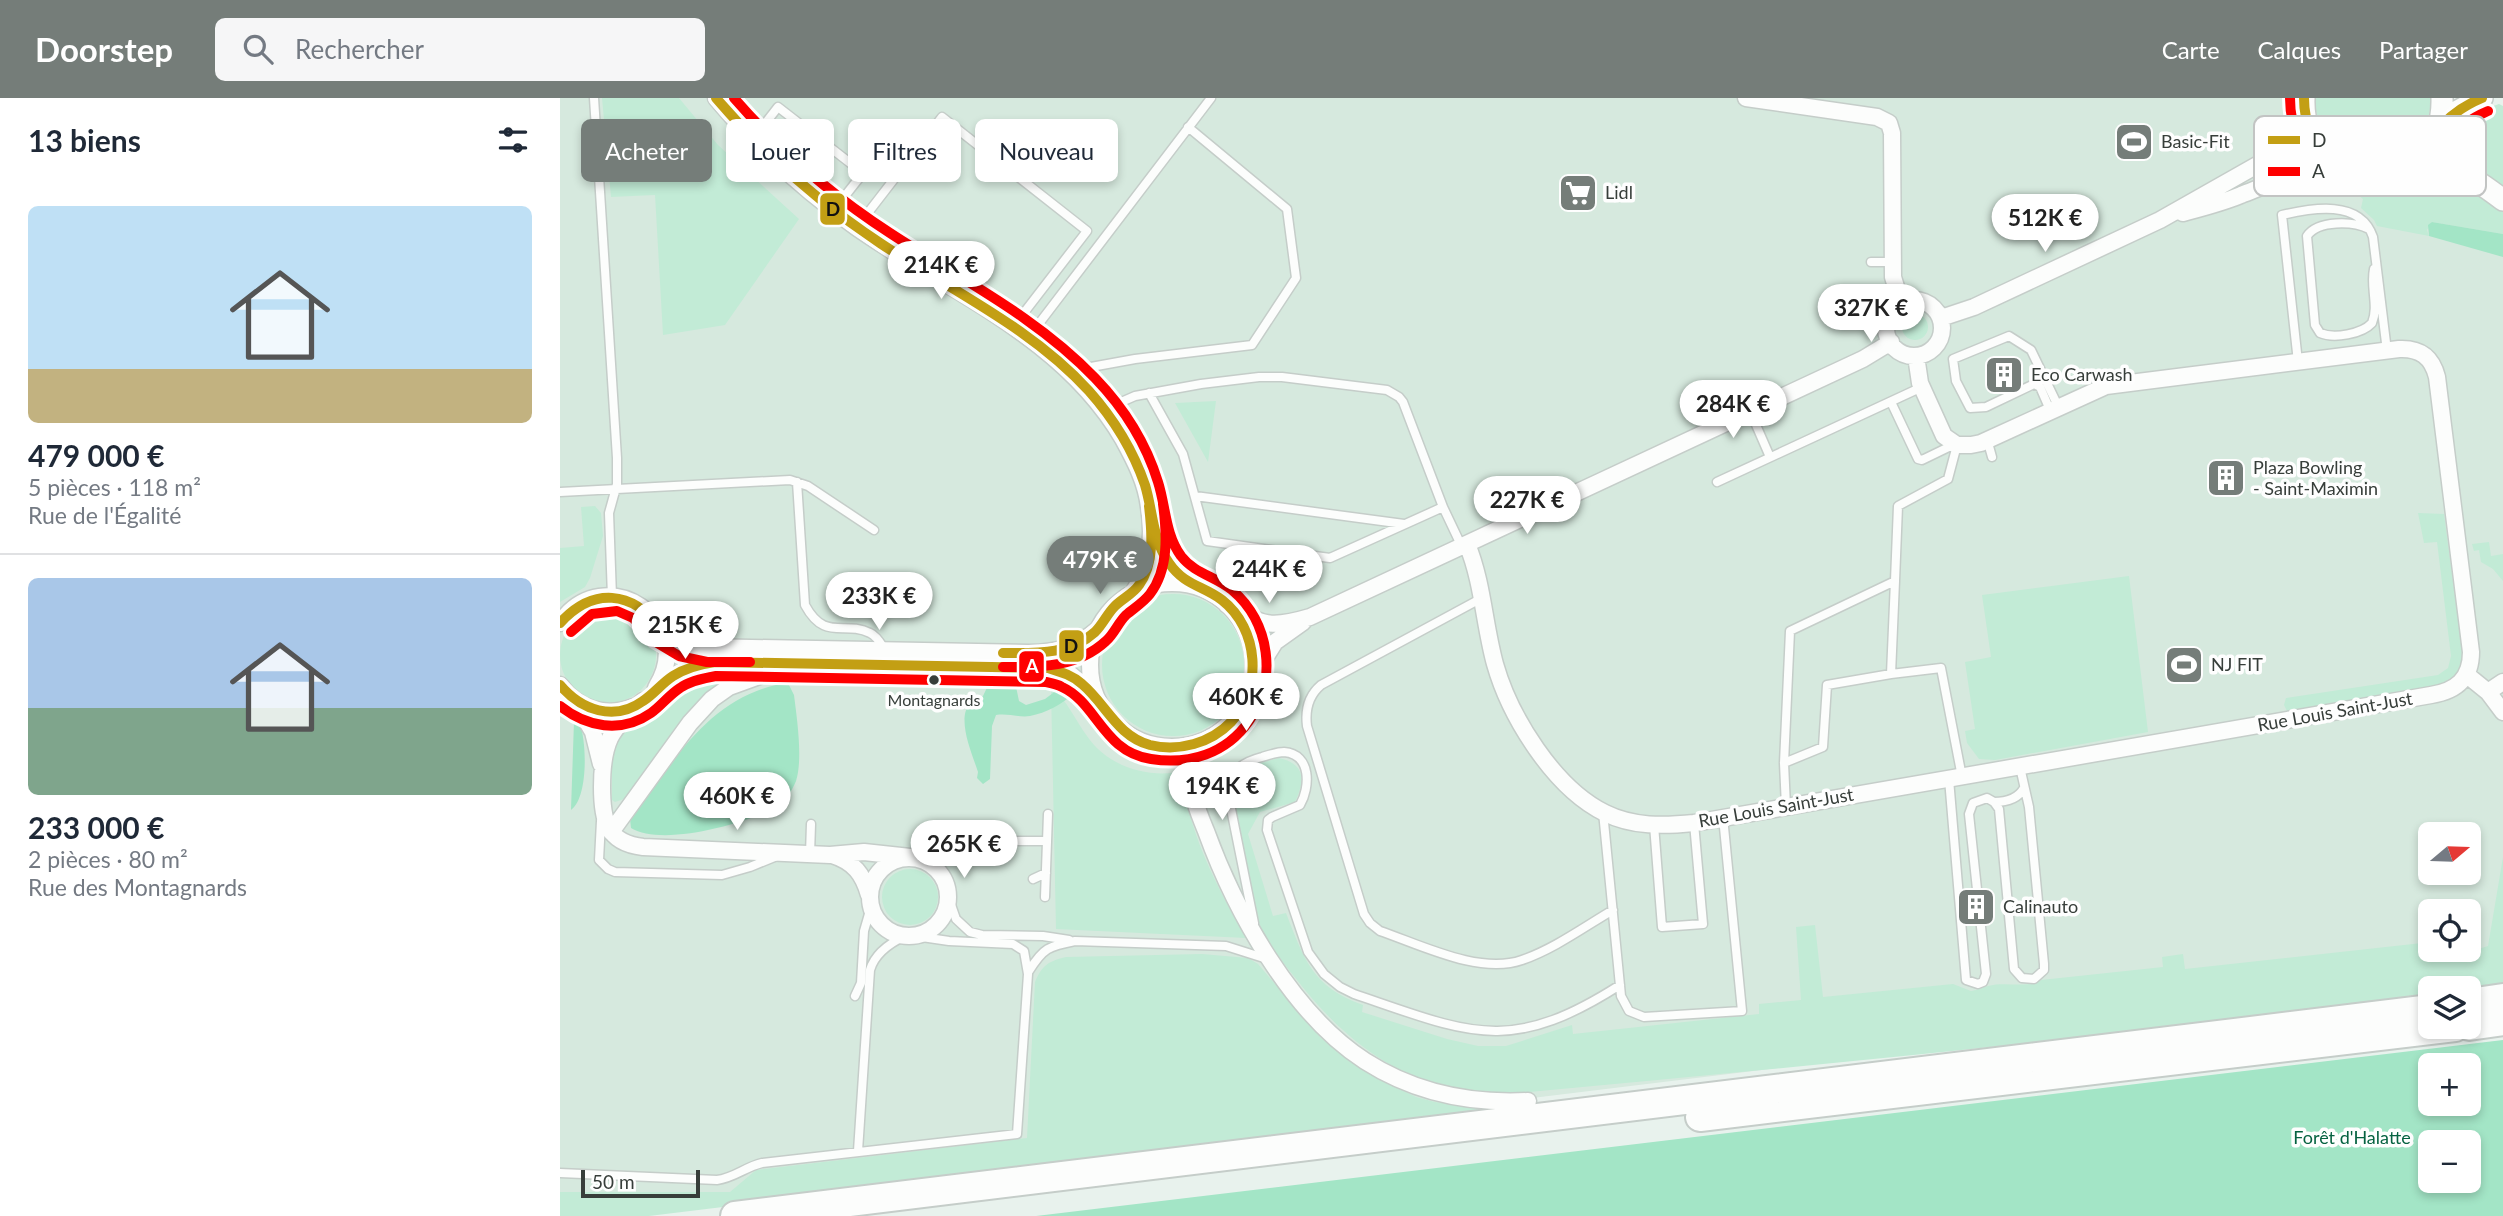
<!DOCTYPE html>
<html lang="fr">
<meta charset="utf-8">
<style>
body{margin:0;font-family:Lato,sans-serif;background:#f6f6f7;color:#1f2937;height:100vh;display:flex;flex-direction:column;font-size:26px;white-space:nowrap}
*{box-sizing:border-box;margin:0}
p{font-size:23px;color:#747a83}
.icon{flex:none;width:38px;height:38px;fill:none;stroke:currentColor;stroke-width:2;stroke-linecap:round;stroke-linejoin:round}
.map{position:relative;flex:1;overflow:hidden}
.panel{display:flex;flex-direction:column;background:#fff;width:560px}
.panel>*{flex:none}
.top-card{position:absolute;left:21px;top:21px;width:665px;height:63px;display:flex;gap:14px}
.needle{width:46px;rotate:71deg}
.fabs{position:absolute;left:1858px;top:724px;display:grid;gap:14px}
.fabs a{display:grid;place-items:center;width:63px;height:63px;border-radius:10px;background:#fff;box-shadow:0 4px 10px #0003;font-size:35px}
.scale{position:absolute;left:21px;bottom:18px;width:119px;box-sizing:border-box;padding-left:7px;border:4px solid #373e3a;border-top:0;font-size:19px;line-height:24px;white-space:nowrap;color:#373e3a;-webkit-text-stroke:5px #fefefe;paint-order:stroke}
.price{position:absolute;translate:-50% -60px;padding:0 16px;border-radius:24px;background:#fff;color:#222;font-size:23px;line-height:46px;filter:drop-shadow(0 2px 4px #0008)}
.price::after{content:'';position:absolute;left:50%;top:42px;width:21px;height:16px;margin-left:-10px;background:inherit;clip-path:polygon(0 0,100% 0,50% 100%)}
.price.selected{background:#757d79;color:#fff}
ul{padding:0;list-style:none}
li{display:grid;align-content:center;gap:14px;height:371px;padding:0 28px}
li+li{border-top:2px solid #e0e1e3}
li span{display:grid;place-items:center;height:217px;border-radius:10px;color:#555}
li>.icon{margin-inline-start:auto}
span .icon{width:126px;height:126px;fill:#fffc;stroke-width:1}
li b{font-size:30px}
h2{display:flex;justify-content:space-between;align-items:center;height:84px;padding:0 28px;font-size:30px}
.tag{padding:0 24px;border-radius:10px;background:#fff;box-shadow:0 4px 10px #0003;font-size:24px;line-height:63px}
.tag.selected{background:#757d79;color:#fff}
header{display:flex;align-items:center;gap:42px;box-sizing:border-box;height:98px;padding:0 35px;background:#757d79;color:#fff}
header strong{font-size:33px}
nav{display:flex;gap:38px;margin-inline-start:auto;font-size:24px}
.search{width:490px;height:63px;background:#f6f6f7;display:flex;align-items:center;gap:18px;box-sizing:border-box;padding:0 24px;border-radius:10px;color:#747a83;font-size:26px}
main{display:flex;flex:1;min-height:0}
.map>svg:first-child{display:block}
</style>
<header>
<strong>Doorstep</strong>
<div class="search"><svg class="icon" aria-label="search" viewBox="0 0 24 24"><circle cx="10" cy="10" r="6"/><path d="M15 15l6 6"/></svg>Rechercher</div>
<nav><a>Carte</a><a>Calques</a><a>Partager</a></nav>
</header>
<main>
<section class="panel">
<h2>13 biens<svg class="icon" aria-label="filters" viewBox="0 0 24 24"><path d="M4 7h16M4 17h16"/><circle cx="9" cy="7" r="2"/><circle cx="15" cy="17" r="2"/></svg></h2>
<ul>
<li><span style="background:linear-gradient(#bfe0f5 75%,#c2b280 0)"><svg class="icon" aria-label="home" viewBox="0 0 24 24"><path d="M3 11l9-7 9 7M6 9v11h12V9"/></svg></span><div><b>479 000 €</b><p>5 pièces · 118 m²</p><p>Rue de l'Égalité</p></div></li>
<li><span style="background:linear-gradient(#a9c7e8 60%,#7fa58c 0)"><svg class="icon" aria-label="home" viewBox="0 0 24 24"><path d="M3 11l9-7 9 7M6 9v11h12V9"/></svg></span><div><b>233 000 €</b><p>2 pièces · 80 m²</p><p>Rue des Montagnards</p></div></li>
</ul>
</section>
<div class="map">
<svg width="1943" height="1118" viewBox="0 0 1943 1118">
<rect width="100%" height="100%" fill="#e8f2ed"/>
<path fill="#d6e9de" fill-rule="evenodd" d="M0 0H1744L1757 46 1828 73 1943 102V871L1342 955 0 1118ZM1871 737H1909V775H1871ZM1871 814H1909V852H1871Z"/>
<path fill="#c2ebd6" d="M42 0H119L158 47 239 121 165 227 103 237 95 97 51 99Z
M1755 0H1871C1869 84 1755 82 1755 0Z
M1939 6 1943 8V93L1869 59 1901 19Z
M1859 74 1880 75 1943 108V136L1872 124 1867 132 1869 138 1817 128 1814 122 1801 110 1803 101 1781 83 1817 85Z
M1342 229a13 13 0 1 1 26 0a13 13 0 1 1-26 0Z
M656 303 648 364 615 305Z
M35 408 41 415 43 438 30 480 25 489 0 504V450L24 448 21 409Z
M1858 415 1884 416 1903 559C1900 576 1893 582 1877 588L1727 613 1724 607 1726 600 1878 577 1888 570 1891 558 1877 444 1864 445Z
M1929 444 1931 458 1943 456V483L1933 471 1921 464 1919 452 1914 453 1912 446Z
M1569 478 1588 634 1435 662 1419 661 1407 645 1405 633 1415 631 1405 564 1431 559 1422 497Z
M542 567a71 71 0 1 1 142 0a71 71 0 1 1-142 0Z
M0 557a48 48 0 1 1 96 0a48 48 0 1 1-96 0Z
M143 571 196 572 136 608 64 701 55 704 52 702V651L54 642 72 621 93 608 114 585Z
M491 590C507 601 515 622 527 638 548 669 589 681 624 673 624 729 659 792 686 840L496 831Z
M719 660C746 666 745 683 735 704L700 714 688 736 713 818 726 815C744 861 752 889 803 907L802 914 887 941 918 948H946L1012 927 1013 936 1199 916V906L1241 902 1236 829 1255 827 1263 899 1393 886 1411 893C1418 892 1422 889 1428 888 1446 883 1467 891 1481 882L1603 869 1602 859 1623 856 1625 871 1871 844V852H1884L1886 861 1928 848 1943 759V890L1909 896V891H1871V900C1563 937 1255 968 947 996 856 998 790 950 737 882 725 867 712 851 703 834 693 814 689 774 684 751 680 734 666 694 676 679 684 668 707 663 719 660Z
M322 799a28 28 0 1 1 56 0a28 28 0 1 1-56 0Z
M642 856 688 860 698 866 761 940 808 975 856 999 875 1004 946 1014 89 1118H0V1094H170L196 1072 467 1040 475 884C482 867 489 863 506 859Z"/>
<path fill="#a3e5c6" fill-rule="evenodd" d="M1872 124 1943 136V159L1869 138 1868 127Z
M442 578 454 579 459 603 466 607 485 601 505 586 514 595C503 606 486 615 470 618 460 620 449 615 436 617L432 628 430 681 423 686 417 680 418 674C411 652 389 606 423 598L432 579Z
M216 587H229L234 597C237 621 243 661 236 683 232 693 225 704 216 709 185 726 102 749 71 730L70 721C111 667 146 603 216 587Z
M0 599C6 607 17 617 20 626 27 646 28 700 11 712L14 623 0 607Z
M1943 942V1118H476ZM1871 968H1909V1006H1871ZM1871 1045H1909V1083H1871Z"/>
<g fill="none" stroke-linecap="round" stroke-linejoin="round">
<defs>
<path id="lane" d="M34 0 57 360V386L49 415 52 499
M193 41 218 9 303 75 274 112
M297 129 382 19 527 133 453 229
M1809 131C1793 123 1758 122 1747 138L1755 227 1760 235C1774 241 1802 236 1812 225 1819 208 1810 189 1814 171
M1311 164H1333
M468 240 651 0
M1738 264 1722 117C1752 110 1800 101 1813 139L1827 253
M509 273 575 261 692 247 736 180 727 111 628 29
M589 295 623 356 647 443 770 460 883 409
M1331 304 1358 361 1362 362 1395 346
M543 312 575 298 641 286 699 279H722L827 292 839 299 843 304 883 409 902 449
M1490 312 1480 289 1474 286 1426 309 1410 310 1396 283 1393 261 1449 238 1471 252 1498 308
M1190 313 1210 359
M1427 341 1432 359
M237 384 245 507C265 544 284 522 310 535 317 538 321 546 325 552
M1157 384 1362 289
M0 394 230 382 248 388 314 432
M635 398 844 426
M922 500 761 587C748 598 745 612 747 628L804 816 810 825 820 833C861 847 920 877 962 862 994 851 1024 829 1053 812
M1331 576 1381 570 1402 679
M1224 665 1263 649 1267 587 1331 576 1335 483
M1389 681 1406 882 1418 886 1423 884 1426 876 1409 716 1413 705 1427 700 1434 704 1439 711 1454 871 1462 880 1474 881 1484 872V866L1469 709 1460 669
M1434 704C1446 704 1458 701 1464 690
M1226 709 1224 665 1230 533 1335 483 1338 408 1388 381 1397 347
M1043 714 1061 898 1069 913 1084 919 1182 913 1163 719
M41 723 39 762 48 771 55 774 162 777 190 769 217 758
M1094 727 1102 829 1143 826 1134 725
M457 743H487
M250 756 251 726
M473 781 486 775
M388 798 396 821 410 834 422 837 483 838 509 842
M485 799 488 716
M694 825 669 701C666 676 679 665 702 659 709 657 717 654 724 654 752 656 750 690 740 707L712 719 708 722 707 732 748 854 764 876 780 889 794 896C909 935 949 958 1060 887
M469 873C483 850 489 848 515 843L666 848 707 861
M295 898 301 885 304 833 311 809
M298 1053 310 872C315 855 330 845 345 838
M0 1075 157 1082C174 1080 185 1069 202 1065L457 1036 468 876 464 853 453 846 389 843 355 838"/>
<path id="street" d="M156 0C197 49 244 92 296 129 389 194 503 238 563 341 575 363 586 384 589 409 594 441 590 468 573 495
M1186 0 1317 19 1329 25 1332 35 1333 179 1341 205
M1623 115C1642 110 1662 105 1681 97 1717 83 1748 68 1788 70
M1326 230a28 28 0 1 1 56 0a28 28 0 1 1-56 0Z
M1381 220 1414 209 1600 122 1706 62C1726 49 1736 30 1744 8
M595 435 608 463 632 487
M907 446C923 485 924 526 935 566 950 619 994 690 1045 715 1073 729 1104 728 1134 725L1871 597C1896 593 1911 581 1911 554L1877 279C1872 259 1860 250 1839 251L1546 288 1421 345 1411 347H1397L1384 338 1360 285 1356 258
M530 567a82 82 0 1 1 164 0a82 82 0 1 1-164 0Z
M667 507C703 527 709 531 750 519L1303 261 1331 244
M0 525C44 462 137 522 97 588
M101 531 127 545 142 549 469 555C496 555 518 549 538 531
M695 576 715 544 743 524
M1907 577 1928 594 1943 614
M0 587C17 611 45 620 73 609
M96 590C120 573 140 565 169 564L488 570 511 577 534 596
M1928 594 1943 584
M83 603C70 614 58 625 50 640 43 655 42 673 42 689 42 721 46 745 83 749L270 757 304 754 350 759
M15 604 33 634 41 666
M651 639C642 651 634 662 632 677 630 695 639 716 646 733 675 813 732 916 805 963 855 995 910 1006 968 1003
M51 734 130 625 152 601 169 589 224 569
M272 757C294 764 303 776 309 797
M310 799a39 39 0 1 1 78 0a39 39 0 1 1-78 0Z"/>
<path id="secondary" d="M1744 0C1740 97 1885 99 1882 0
M1878 32 1896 14 1922 0
M1842 68C1891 67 1904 72 1943 102"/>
<path id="highway" d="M1909 905 1943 900
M1909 928 1943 923
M1140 1019 1895 929
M175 1118 1871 911"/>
</defs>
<use href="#lane" stroke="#c5cdc9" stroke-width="11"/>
<use href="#street" stroke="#c5cdc9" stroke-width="19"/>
<use href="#secondary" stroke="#c5cdc9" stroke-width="24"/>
<use href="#highway" stroke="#c5cdc9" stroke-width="32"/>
<use href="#lane" stroke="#fcfdfc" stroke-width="8"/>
<use href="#street" stroke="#fcfdfc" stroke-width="16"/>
<use href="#secondary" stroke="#fcfdfc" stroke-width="21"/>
<use href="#highway" stroke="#fcfdfc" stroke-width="28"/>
<defs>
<path id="bus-1" d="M1744 0C1744 25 1753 46 1773 61 1798 79 1836 79 1859 58 1866 52 1870 43 1875 36 1887 19 1903 8 1922 0
M0 525C33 489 72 492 101 531
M443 555C475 555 510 557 535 534 543 526 547 516 555 508 563 500 573 496 579 487 595 465 592 433 589 408
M0 587C21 612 54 624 83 603 94 596 102 585 113 578 126 570 140 566 155 564L488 570C501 574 512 577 522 586 546 606 557 638 590 647 619 654 651 645 671 624 703 590 699 531 662 502 642 487 625 488 609 465 592 441 593 413 585 387 573 352 553 320 529 293 471 229 390 192 320 145 258 104 204 56 156 0"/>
<path id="bus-2" d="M1730 0C1730 30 1742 56 1766 73 1796 95 1844 93 1870 67 1876 60 1881 52 1886 45 1897 30 1911 20 1928 13
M11 534 32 516 57 513 73 520 94 543 119 558 147 564H190
M443 569C479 569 517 570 546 543 554 536 558 525 566 517 574 510 583 505 590 496 609 471 607 436 603 406
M0 608C26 629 61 636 91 615 101 608 109 597 120 590 130 583 144 580 156 578L486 584C491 585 497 586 502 589 537 605 543 654 591 661 629 667 666 656 689 623 718 582 710 524 672 492 655 478 635 476 621 458 605 436 606 409 598 384 586 345 563 309 535 280 477 219 400 181 330 135 273 98 219 52 174 0"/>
</defs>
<use href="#bus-1" stroke="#fefefe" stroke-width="16"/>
<use href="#bus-2" stroke="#fefefe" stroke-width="16"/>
<use href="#bus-1" stroke="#c39f14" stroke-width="10"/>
<use href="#bus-2" stroke="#fe0000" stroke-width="10"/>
</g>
<defs>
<symbol id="stadium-square" viewBox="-11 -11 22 22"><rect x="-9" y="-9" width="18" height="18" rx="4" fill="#757d79" stroke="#fefefe"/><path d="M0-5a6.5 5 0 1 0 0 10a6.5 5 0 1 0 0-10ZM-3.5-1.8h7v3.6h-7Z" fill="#fff"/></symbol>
<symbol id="supermarket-square" viewBox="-11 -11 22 22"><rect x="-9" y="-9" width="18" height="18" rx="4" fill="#757d79" stroke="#fefefe"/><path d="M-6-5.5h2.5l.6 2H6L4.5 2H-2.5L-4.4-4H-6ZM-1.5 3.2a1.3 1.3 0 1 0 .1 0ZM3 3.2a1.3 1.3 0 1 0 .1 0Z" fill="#fff"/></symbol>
<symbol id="building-square" viewBox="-11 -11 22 22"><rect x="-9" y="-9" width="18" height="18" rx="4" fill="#757d79" stroke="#fefefe"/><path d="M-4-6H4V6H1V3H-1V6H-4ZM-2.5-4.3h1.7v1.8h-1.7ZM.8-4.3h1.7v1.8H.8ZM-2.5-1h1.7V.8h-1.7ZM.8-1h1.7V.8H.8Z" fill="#fff"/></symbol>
</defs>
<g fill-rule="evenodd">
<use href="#stadium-square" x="1552" y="22" width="44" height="44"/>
<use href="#supermarket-square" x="996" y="73" width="44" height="44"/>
<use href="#building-square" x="1422" y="255" width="44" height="44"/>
<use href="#building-square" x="1644" y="358" width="44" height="44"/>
<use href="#stadium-square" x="1602" y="545" width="44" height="44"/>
<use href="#building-square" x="1394" y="787" width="44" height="44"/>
</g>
<circle fill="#373e3a" stroke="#fefefe" stroke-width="2.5" cx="374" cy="582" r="6"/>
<g text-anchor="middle" stroke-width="7" stroke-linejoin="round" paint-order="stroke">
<g font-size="16" fill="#373e3a" stroke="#fefefe">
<text x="374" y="608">Montagnards</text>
</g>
<g font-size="18" fill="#373e3a" stroke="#fefefe" text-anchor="start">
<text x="1601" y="50">Basic-Fit</text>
<text x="1045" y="101">Lidl</text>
<text x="1471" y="283">Eco Carwash</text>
<text x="1693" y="376">Plaza Bowling<tspan x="1693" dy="21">- Saint-Maximin</tspan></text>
<text x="1651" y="573">NJ FIT</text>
<text x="1443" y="815">Calinauto</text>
</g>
<g font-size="18" fill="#373e3a" stroke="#fefefe">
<text transform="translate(1775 614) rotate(-10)" y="6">Rue Louis Saint-Just</text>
<text transform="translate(1216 710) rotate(-10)" y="6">Rue Louis Saint-Just</text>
</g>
<g font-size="18" fill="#066241" stroke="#fefefe">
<text x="1792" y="1046">Forêt d'Halatte</text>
</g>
</g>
<rect x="1694" y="18" width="232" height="80" rx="10" fill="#fefefe" stroke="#c2c4c3" stroke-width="2"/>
<rect x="1708" y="38" width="32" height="8" fill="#c39f14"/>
<rect x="1708" y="69" width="32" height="9" fill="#fe0000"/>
<g font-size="19" fill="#373e3a">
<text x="1752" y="49">D</text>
<text x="1752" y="80">A</text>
</g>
<g stroke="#fefefe" stroke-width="2.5">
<rect x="259" y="94" width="27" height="34" rx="7" fill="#c39f14"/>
<rect x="498" y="531" width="27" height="34" rx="7" fill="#c39f14"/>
<rect x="458" y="552" width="27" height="33" rx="7" fill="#fe0000"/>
</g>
<g font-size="19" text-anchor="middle" font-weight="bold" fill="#fff">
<text x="472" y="575">A</text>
</g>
<g font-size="19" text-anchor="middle" font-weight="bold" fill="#111">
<text x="273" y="118">D</text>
<text x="511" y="555">D</text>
</g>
</svg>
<div class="fabs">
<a><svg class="needle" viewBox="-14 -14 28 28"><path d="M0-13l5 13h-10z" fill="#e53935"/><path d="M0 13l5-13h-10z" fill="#747a83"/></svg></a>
<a><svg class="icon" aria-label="locate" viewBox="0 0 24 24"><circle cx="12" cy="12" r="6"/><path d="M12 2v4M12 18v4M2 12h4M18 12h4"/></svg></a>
<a><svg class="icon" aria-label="layers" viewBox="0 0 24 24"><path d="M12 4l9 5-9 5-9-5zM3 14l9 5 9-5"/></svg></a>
<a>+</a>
<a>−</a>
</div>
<div class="scale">50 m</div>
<b class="price" style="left:1485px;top:156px">512K €</b>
<b class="price" style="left:381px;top:203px">214K €</b>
<b class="price" style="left:1311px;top:246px">327K €</b>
<b class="price" style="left:1173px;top:342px">284K €</b>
<b class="price" style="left:967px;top:438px">227K €</b>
<b class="price selected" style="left:540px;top:498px">479K €</b>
<b class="price" style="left:709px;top:507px">244K €</b>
<b class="price" style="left:319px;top:534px">233K €</b>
<b class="price" style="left:125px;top:563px">215K €</b>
<b class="price" style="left:686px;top:635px">460K €</b>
<b class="price" style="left:662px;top:724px">194K €</b>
<b class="price" style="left:177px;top:734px">460K €</b>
<b class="price" style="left:404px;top:782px">265K €</b>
<div class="top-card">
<a class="tag selected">Acheter</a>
<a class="tag">Louer</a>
<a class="tag">Filtres</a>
<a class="tag">Nouveau</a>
</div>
</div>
</main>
